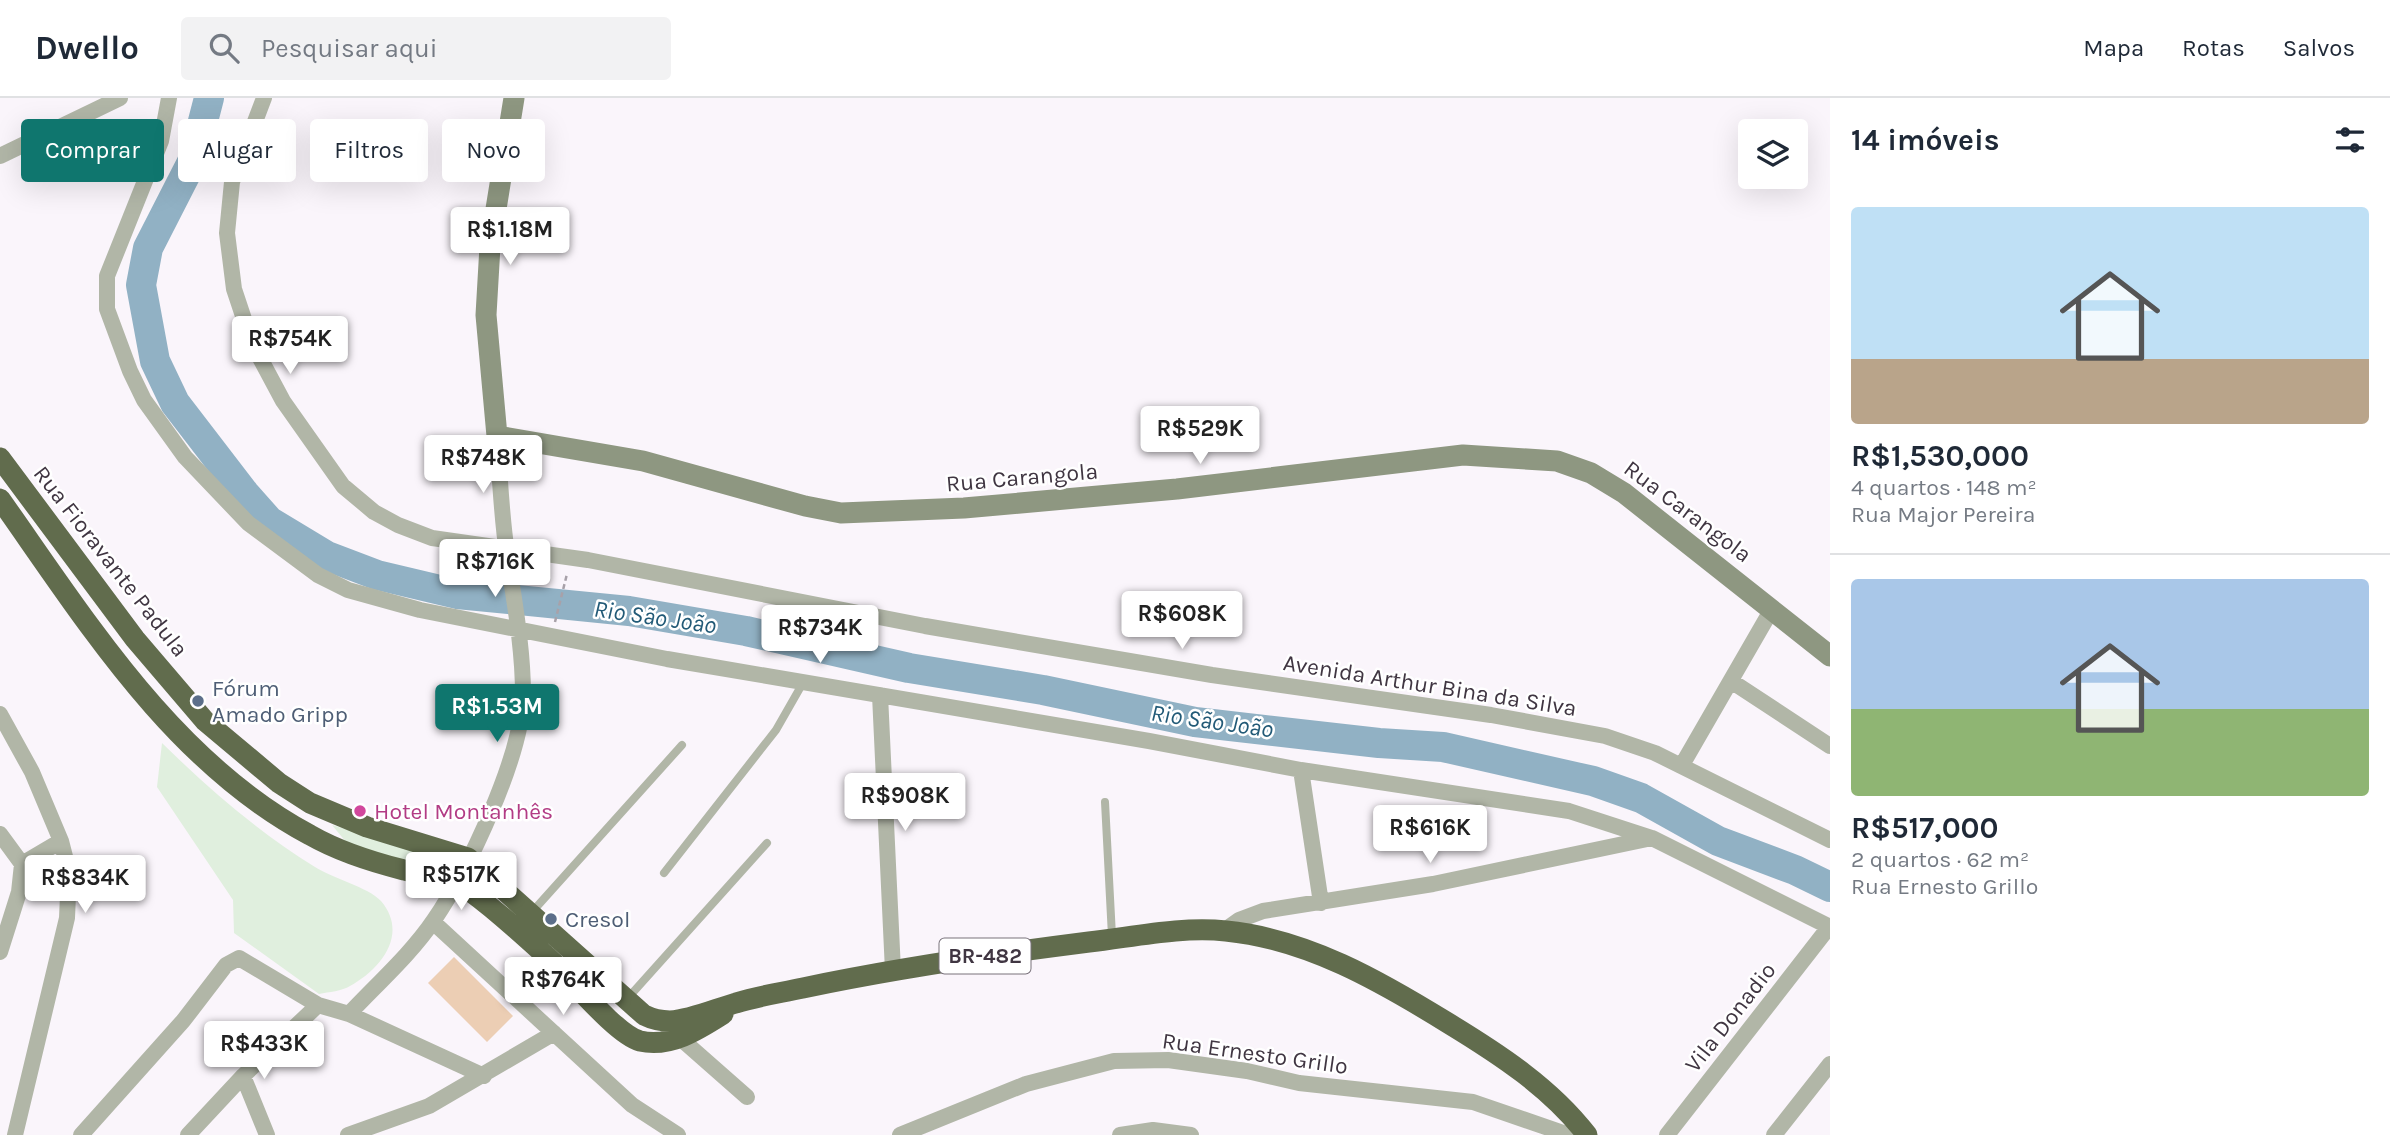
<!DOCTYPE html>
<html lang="pt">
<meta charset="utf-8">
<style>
body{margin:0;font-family:Karla,sans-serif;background:#f2f2f3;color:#1f2937;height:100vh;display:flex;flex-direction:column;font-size:26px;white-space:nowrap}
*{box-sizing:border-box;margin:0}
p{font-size:23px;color:#747a83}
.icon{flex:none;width:38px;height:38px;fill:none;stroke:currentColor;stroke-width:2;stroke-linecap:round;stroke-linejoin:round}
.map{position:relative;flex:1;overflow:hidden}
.drawer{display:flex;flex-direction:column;background:#fff;width:560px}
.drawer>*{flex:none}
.top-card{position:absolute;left:21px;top:21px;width:665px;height:63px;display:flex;gap:14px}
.tools{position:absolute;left:1738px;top:21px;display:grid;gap:14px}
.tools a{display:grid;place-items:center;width:70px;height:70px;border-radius:7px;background:#fff;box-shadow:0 7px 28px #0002;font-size:35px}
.price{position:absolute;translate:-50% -60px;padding:0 16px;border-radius:7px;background:#fff;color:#222;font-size:23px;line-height:46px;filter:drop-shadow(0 2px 4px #0008)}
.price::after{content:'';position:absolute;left:50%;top:42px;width:21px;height:16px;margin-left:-10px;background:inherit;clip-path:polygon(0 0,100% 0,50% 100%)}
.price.current{background:#0f766e;color:#fff}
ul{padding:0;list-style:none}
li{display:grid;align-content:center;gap:14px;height:371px;padding:0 21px}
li+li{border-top:2px solid #e0e1e3}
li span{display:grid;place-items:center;height:217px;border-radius:7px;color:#555}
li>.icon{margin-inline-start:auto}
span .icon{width:126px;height:126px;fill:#fffc;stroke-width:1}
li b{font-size:30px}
h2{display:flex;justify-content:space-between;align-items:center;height:84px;padding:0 21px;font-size:30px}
.pill{padding:0 24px;border-radius:7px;background:#fff;box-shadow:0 7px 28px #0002;font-size:24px;line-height:63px}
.pill.current{background:#0f766e;color:#fff}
header{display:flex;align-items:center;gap:42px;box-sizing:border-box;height:98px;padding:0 35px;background:#fff;border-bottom:2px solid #e0e1e3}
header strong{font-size:33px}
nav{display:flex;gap:38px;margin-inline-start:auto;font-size:24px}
.search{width:490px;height:63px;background:#f2f2f3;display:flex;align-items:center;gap:18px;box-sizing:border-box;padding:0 24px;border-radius:7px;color:#747a83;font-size:26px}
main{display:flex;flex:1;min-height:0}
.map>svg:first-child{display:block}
</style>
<header>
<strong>Dwello</strong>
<div class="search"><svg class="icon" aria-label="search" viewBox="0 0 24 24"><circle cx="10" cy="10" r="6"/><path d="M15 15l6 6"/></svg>Pesquisar aqui</div>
<nav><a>Mapa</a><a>Rotas</a><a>Salvos</a></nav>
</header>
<main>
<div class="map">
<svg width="1830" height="1037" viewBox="0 0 1830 1037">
<rect width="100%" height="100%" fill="#faf5fb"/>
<path fill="#e0efde" d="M162 645C209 691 258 734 315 769 332 780 368 789 381 803 409 836 381 871 350 888 342 893 329 894 319 896L234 835 233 802 157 689Z
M332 727 414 752 422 757 424 764 392 760 346 744Z"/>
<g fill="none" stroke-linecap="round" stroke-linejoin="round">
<path stroke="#91b1c4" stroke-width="30" d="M209 0 193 62 148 150 141 187 155 263 175 305 245 396 269 423 327 458 377 477 457 496 629 513 746 533 909 570 1043 592 1195 624 1379 645 1443 649 1593 683 1641 700 1718 743 1795 772 1830 789"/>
</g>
<path fill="#ecceb4" d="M454 859 513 918 487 944 428 885Z"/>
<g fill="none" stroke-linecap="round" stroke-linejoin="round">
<path stroke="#a8a1a9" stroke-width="2.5" stroke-dasharray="5 3.5" stroke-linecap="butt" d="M555 524 567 476"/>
<path stroke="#b1b6a7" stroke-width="8" d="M1105 704 1112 838
M664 775 776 632 804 583
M532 814 682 647
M627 901 767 745"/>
<path stroke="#b1b6a7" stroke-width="16" d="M169 0 161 43 107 178V211L130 273 144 302 185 359 248 425 318 477 348 492 420 512 667 561 1149 643 1301 672 1569 713 1652 740 1830 829
M264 0 232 84 227 135 234 191 252 245 283 303 343 388 374 414 398 427 432 440 588 462 925 528 1212 577 1491 617 1605 638 1655 655 1830 742
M0 58 120 0
M1731 583 1830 648
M880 597 893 873
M0 616 32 674 61 743 69 774 67 820 15 1037
M1682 667 1772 511
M1301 672 1321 805
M0 736 22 766 19 794 0 854
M22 766 61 743
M433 824 632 1007 678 1037
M1225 832 1239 822 1263 813 1433 786 1652 740
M349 916C377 886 411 856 434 822 468 772 523 657 523 597 523 549 514 502 507 455 501 416 500 377 497 338
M680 940 747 999
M243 978 267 1037
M81 1037 183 923 226 867 239 860 318 907 349 916 484 978
M188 1037 243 978 318 907
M348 1037 429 1008 554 935
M900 1037 1026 986 1114 963 1168 962 1247 973 1299 985 1473 1004 1569 1037
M1120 1037 1153 1032 1191 1037
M1667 1037 1829 829
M1774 1037 1830 966"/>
<path stroke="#8e9781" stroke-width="21" d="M514 0 490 148 486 217 497 338 643 363 805 408 841 415 964 410 1177 391 1463 357 1557 363 1591 375 1624 395 1830 558"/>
<path stroke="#616c4d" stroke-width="21" d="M0 360 135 541 205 623 279 685 310 705 367 729 468 760 644 917C652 921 661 923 670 923 691 922 715 911 736 905 758 898 780 895 803 890 898 870 994 856 1089 844 1133 839 1182 828 1226 833 1307 841 1380 883 1448 925 1499 956 1551 990 1587 1037
M0 401C87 524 173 664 310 737 338 753 372 764 404 772 421 777 446 777 460 786 493 809 524 838 554 865 573 883 617 937 640 943 670 950 698 932 723 916"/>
</g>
<g fill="#5c6f8a" stroke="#fff" stroke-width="2.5">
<circle cx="198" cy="603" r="7"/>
<circle cx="551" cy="821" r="7"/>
</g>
<circle fill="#d1479c" stroke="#fff" stroke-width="2.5" cx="360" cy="713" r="7"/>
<g text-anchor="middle" stroke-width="5" stroke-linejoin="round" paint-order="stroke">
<rect fill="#fff" stroke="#79727b" stroke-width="2" x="939.5" y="840.5" width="91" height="35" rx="5"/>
<g font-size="21" font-weight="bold" fill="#403642">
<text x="985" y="865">BR-482</text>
</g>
<g font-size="23" fill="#403642" stroke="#fff">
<text transform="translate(1022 379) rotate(-5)" y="8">Rua Carangola</text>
<text transform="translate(1688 413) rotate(37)" y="8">Rua Carangola</text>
<text transform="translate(111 463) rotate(52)" y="8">Rua Fioravante Padula</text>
<text transform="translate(1430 587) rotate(9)" y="8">Avenida Arthur Bina da Silva</text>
<text transform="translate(1730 919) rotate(-52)" y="8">Vila Donadio</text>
<text transform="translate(1255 955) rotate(8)" y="8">Rua Ernesto Grillo</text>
</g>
<g font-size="23" fill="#4e5e75" stroke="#fff" text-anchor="start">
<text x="212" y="598">Fórum<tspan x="212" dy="26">Amado Gripp</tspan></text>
<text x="565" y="829">Cresol</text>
</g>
<g font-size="23" fill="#b23c85" stroke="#fff" text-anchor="start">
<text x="374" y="721">Hotel Montanhês</text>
</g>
<g font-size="24" font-style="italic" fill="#225a77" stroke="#fff">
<text transform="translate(655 519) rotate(8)" y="8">Rio São João</text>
<text transform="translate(1212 623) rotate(8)" y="8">Rio São João</text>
</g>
</g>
</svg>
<div class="tools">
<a><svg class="icon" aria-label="layers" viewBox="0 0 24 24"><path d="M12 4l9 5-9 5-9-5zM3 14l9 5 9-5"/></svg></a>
</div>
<b class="price" style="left:510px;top:169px">R$1.18M</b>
<b class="price" style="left:290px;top:278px">R$754K</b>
<b class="price" style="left:1200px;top:368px">R$529K</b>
<b class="price" style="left:483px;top:397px">R$748K</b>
<b class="price" style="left:495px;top:501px">R$716K</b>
<b class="price" style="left:1182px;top:553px">R$608K</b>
<b class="price" style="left:820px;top:567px">R$734K</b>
<b class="price current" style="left:497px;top:646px">R$1.53M</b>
<b class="price" style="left:905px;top:735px">R$908K</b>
<b class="price" style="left:1430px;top:767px">R$616K</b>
<b class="price" style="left:461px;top:814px">R$517K</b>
<b class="price" style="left:85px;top:817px">R$834K</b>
<b class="price" style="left:563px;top:919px">R$764K</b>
<b class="price" style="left:264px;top:983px">R$433K</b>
<div class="top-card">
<a class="pill current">Comprar</a>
<a class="pill">Alugar</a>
<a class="pill">Filtros</a>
<a class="pill">Novo</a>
</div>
</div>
<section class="drawer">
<h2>14 imóveis<svg class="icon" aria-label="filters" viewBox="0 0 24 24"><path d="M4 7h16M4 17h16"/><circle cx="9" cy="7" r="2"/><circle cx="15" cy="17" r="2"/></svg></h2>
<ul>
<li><span style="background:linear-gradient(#bfe0f5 70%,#b9a48a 0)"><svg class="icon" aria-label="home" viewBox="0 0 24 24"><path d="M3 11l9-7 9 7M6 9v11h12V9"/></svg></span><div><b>R$1,530,000</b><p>4 quartos · 148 m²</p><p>Rua Major Pereira</p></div></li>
<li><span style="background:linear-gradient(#a9c7e8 60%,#8fb573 0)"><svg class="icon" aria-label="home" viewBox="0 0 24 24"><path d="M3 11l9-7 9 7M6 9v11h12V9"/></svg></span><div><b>R$517,000</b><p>2 quartos · 62 m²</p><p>Rua Ernesto Grillo</p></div></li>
</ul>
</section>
</main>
